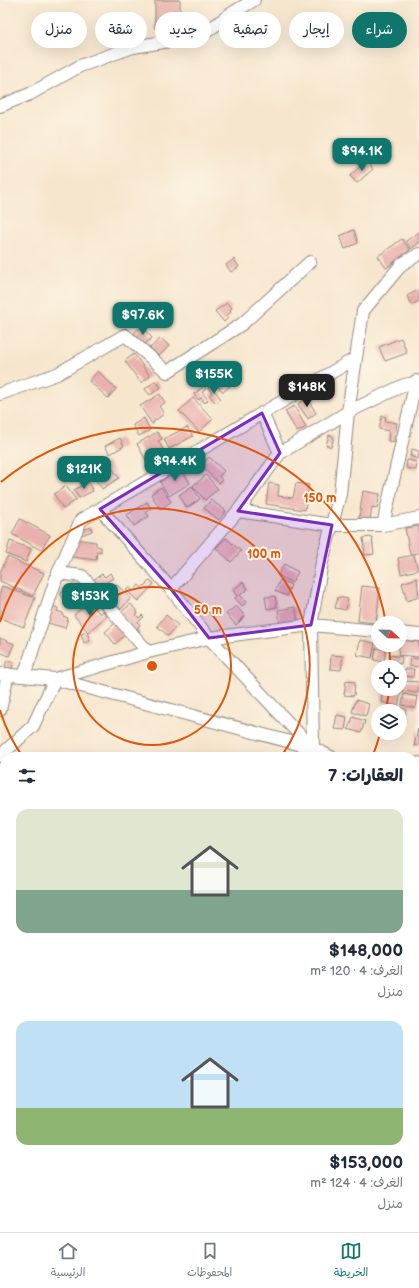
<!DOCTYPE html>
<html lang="ar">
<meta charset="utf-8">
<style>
body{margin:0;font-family:"Balsamiq Sans","Playpen Sans Arabic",sans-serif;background:#f2f2f3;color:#1f2937;direction:rtl;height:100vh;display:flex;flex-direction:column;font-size:15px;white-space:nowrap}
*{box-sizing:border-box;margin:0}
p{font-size:13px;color:#747a83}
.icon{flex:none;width:22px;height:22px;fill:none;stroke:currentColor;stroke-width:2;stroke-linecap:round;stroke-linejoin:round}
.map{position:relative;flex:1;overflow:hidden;direction:ltr}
.drawer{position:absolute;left:0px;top:752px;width:419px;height:480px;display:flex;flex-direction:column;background:#fff;border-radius:16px 16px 0 0;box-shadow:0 4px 16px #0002;direction:rtl}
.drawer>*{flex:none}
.hud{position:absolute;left:12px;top:12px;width:395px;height:36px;direction:rtl;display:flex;gap:8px}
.needle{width:26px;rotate:112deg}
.fabs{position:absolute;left:371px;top:616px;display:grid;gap:8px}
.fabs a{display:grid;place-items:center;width:36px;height:36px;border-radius:50%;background:#fff;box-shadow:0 4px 16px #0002;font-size:20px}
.price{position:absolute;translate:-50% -34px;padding:0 9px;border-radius:8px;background:#0f766e;color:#fff;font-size:13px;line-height:26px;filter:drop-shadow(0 1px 2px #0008)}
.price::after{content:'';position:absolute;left:50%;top:24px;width:12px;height:9px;margin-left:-6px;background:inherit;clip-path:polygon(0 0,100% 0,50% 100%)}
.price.current{background:#222;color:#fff}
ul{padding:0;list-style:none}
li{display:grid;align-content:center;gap:8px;height:212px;padding:0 16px}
li span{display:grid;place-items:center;height:124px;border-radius:12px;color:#555}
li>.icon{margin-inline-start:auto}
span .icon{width:72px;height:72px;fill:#fffc;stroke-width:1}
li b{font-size:17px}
h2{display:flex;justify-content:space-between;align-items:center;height:48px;padding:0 16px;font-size:17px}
.pill{padding:0 14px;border-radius:18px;background:#fff;box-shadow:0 4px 16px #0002;font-size:14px;line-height:36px}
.pill.current{background:#0f766e;color:#fff}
.tab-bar{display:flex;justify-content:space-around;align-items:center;height:56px;border-top:1px solid #e0e1e3;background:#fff;font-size:11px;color:#747a83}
.tab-bar a{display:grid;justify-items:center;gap:2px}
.tab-bar .current{color:#0f766e}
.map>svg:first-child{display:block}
</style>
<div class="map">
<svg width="419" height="1232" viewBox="0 0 419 1232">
<rect width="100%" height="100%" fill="#fcf5e5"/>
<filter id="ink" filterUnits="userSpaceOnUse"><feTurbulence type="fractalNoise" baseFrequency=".025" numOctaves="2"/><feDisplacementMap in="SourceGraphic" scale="8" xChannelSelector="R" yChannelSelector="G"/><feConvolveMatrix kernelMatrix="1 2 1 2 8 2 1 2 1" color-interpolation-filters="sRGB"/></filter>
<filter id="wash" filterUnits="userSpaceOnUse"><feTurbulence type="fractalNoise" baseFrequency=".012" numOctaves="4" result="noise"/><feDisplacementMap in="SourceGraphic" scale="16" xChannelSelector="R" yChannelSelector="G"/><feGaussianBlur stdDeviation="0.9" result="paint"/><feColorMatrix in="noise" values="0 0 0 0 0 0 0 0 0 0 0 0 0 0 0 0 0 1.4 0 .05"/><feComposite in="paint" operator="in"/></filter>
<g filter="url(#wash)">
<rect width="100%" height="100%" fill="#f7e6ce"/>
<g id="blocks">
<path fill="#eab0ad" d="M155 0H180V29H155Z
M366 161 373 169 357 183 350 176Z
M354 230 358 243 345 249 340 236Z
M419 232V243L411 249 406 241Z
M402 239 410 250 386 268 378 256Z
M234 259 239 267 231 272 226 265Z
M418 290 419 301 412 305 407 296Z
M227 303 232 308 230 310 231 312 226 316 228 318 224 322 215 311Z
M149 314 155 320 146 328 140 322Z
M142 326 152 338 144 345 134 333Z
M161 338 169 346 159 356 150 348Z
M401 338 407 353 385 361 379 347Z
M134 354 150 376 141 383 125 361Z
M98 371 116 389 108 398 89 381Z
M224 378 230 386 223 392 216 384Z
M155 381 161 387 150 395 145 389Z
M210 385 221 399 216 403 209 395 212 393 208 387Z
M204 386 206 389 202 392 208 400 205 403 201 398 198 400 194 394Z
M160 394 165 403 159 406 164 414 153 422 154 423 152 424 140 406Z
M193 398 213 419 199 432 179 411Z
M307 398 316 413 308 419 298 404Z
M294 406 306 427 297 432 285 411Z
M382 416 386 417 385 421 397 423 394 442 388 441 389 431 379 429Z
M144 418 150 430 139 436 133 425Z
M187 427 193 436 169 449 164 439Z
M157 432 162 439 158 441 164 451 147 462 137 444Z
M329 435 334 437 331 447 326 445Z
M120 438 124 446 110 454 105 446Z
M412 449 419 451 418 459 410 456Z
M209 457 224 471 219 476 222 480 219 483 201 466Z
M407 460 417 462 416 470 406 468Z
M108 462 119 478 102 489 91 473Z
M181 468 190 483 169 496 160 482Z
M206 475 218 489 205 500 193 486Z
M88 482 93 491 79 498 74 490Z
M269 483 279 485 278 496 293 498 296 483 309 485 305 510 266 504Z
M66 486 76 500 63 509 54 494Z
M192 486 200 499 187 508 179 495Z
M161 487 171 502 160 509 151 494Z
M363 491 380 494 377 508 372 507 370 520 359 518Z
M211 500 226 511 219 520 204 508Z
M147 502 151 509 146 512 149 516 134 526 127 515Z
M20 519 50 535 41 550 12 534Z
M419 526V553L410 554 405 528Z
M91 527 92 531 79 536 77 532Z
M372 537 374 554 365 555 363 538Z
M226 538 241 551 231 562 216 548Z
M74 539 96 542V546L101 547V552L97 551 96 560 72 557Z
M10 541 31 549 26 562 6 554Z
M414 555 418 570 401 574 398 558Z
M7 557 44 573 33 596 0 581V573Z
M284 564 298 572 292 583 278 575Z
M110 573 113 578 98 588 93 580 102 574 105 577Z
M417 578 419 597 407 601 402 583Z
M79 579 90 595 83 601 80 598 70 606 60 594Z
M150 580 154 584 138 601 126 590 129 587 134 591 139 585 142 588Z
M280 580 291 585 287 596 275 591Z
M243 582 248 589 240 595 247 602 242 606 235 598 237 596 233 590Z
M116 584 131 598 121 609 106 595Z
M2 586 35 598 24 627 0 618V593Z
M362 586 380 588 376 623 358 621Z
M275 596 277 607 267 609 265 597Z
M338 597 348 599 346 610 335 608Z
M89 602 100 614 103 611 107 616 88 632 74 615Z
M131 604 138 613 136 615 139 618 142 615 144 617 138 622 140 625 137 628 140 632 137 635 119 614Z
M53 606 58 608 57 611 63 613V616L68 618 65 628 48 623Z
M236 606 245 616 236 625 226 614Z
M295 607 298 622 280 625 278 610Z
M166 615 178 625 168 636 157 626Z
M115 623 125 635 115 644 105 632Z
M87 632 90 641 84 643 81 634Z
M0 638 14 644 9 656 0 652Z
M360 640 375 643 372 658 357 655Z
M400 640 419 642V657L398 655Z
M376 648 386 650 384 662 374 660Z
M331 655 343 656 341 670 330 669Z
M390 655 402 657 401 664 389 663Z
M410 658 419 659V667L409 666Z
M7 660 14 663 11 670 5 667Z
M404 669H414L413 677 404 676Z
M346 681 355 682 354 696 344 695Z
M403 681 419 682 418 693 402 691Z
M383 689H397L396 692 401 693 398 706 381 702Z
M404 694 418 697 416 708 402 705Z
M356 700 369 704 366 716 352 712Z
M387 707 406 709 405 723H400V711H387Z
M337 715 347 717 345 730 334 729Z
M353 717 365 721 361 733 348 729Z
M418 729 419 745 414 746Z
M0 890 5 892V901L0 899Z
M0 904H5L4 918H0Z
M1 921 5 922V941L0 940Z
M5 1158V1174L0 1172Z
M414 1206H419V1232H381L382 1227H414Z"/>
</g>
</g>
<g filter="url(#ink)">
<use href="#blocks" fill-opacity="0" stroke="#91887c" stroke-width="1"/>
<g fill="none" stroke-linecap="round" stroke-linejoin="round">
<defs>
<path id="minor" d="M0 106 30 94 80 66 133 47 201 36 229 15 254 0
M0 394 57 374 125 335 167 372 242 324 310 262
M262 413 280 453
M100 509 171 589 209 638 312 748
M238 511 332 525H383L419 518
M383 525 416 381
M58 573 82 576 148 652
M171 589 238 511 280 453 348 412 404 385 419 382
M400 633 419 635
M0 674 55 679 148 652 209 638 311 625 378 631
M24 676 58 573 81 520 356 358
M0 710 8 674
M0 756 33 726 55 679 313 748 331 757
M311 757 313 748 311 625 322 562 340 494 348 412 363 311 402 264 419 254
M414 765 419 763
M414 849 419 860
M414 1133 419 1129
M176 1232 177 1227
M331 1232 333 1227"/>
<path id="highway" d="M0 1217 5 1218
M37 1227 55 1232"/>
</defs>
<use href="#minor" stroke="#91887c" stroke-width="14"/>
<use href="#highway" stroke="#91887c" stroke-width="19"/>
<use href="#minor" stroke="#fff" stroke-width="12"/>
<use href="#highway" stroke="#fff" stroke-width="17"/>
</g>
</g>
<path fill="#7b2cbf" fill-opacity="0.2" stroke="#7b2cbf" stroke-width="3" stroke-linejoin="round" d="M262 413 280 453 238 511 332 525 311 625 209 638 171 589 100 509Z"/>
<g fill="none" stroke="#df570e" stroke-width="2">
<circle cx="152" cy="666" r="79"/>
<path d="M23 757A158 158 0 0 1 0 710M0 622A158 158 0 1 1 281 757"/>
<path d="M389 691A238 238 0 0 1 386 709M380 734A238 238 0 0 1 373 755M1 482A238 238 0 0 1 386 623M389 645A238 238 0 0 1 390 666"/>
</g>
<circle cx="152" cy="666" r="6" fill="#df570e" stroke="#fcf5e5" stroke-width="2"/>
<g font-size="12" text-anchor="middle" font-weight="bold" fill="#df570e" stroke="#fcf5e5" stroke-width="4" stroke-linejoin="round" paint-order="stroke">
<text x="320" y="502">150 m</text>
<text x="264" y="558">100 m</text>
<text x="208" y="614">50 m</text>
</g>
</svg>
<div class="fabs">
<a><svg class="needle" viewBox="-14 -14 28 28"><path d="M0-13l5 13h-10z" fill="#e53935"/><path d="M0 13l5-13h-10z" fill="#747a83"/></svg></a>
<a><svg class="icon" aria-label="locate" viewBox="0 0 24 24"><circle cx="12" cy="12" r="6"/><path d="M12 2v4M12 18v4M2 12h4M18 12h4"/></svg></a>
<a><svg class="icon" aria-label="layers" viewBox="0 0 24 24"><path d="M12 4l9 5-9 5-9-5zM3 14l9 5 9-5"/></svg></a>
</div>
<b class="price" style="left:362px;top:172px">$94.1K</b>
<b class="price" style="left:143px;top:336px">$97.6K</b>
<b class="price" style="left:214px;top:395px">$155K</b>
<b class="price current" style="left:307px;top:408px">$148K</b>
<b class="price" style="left:175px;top:482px">$94.4K</b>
<b class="price" style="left:84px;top:490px">$121K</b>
<b class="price" style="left:90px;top:617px">$153K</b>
<div class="hud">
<a class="pill current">شراء</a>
<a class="pill">إيجار</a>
<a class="pill">تصفية</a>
<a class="pill">جديد</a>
<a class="pill">شقة</a>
<a class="pill">منزل</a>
</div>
<section class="drawer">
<h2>العقارات: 7<svg class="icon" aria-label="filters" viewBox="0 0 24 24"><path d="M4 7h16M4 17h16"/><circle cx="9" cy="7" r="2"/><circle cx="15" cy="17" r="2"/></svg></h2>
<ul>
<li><span style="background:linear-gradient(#dfe7d0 65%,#7fa58c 0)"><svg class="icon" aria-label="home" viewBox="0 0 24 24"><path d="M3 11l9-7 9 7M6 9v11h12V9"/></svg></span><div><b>$148,000</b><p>الغرف: 4 · 120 m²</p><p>منزل</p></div></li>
<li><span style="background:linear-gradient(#bfe0f5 70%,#8fb573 0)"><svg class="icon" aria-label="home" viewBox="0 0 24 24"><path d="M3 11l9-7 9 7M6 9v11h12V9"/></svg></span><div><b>$153,000</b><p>الغرف: 4 · 124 m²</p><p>منزل</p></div></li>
</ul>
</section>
</div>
<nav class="tab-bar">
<a class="current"><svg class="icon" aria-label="map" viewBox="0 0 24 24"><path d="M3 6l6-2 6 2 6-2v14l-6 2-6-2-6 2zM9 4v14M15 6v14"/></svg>الخريطة</a>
<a><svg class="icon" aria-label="saved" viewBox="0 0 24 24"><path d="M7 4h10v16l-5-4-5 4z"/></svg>المحفوظات</a>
<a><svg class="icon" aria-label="home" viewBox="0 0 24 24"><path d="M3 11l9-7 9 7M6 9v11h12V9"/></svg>الرئيسية</a>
</nav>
